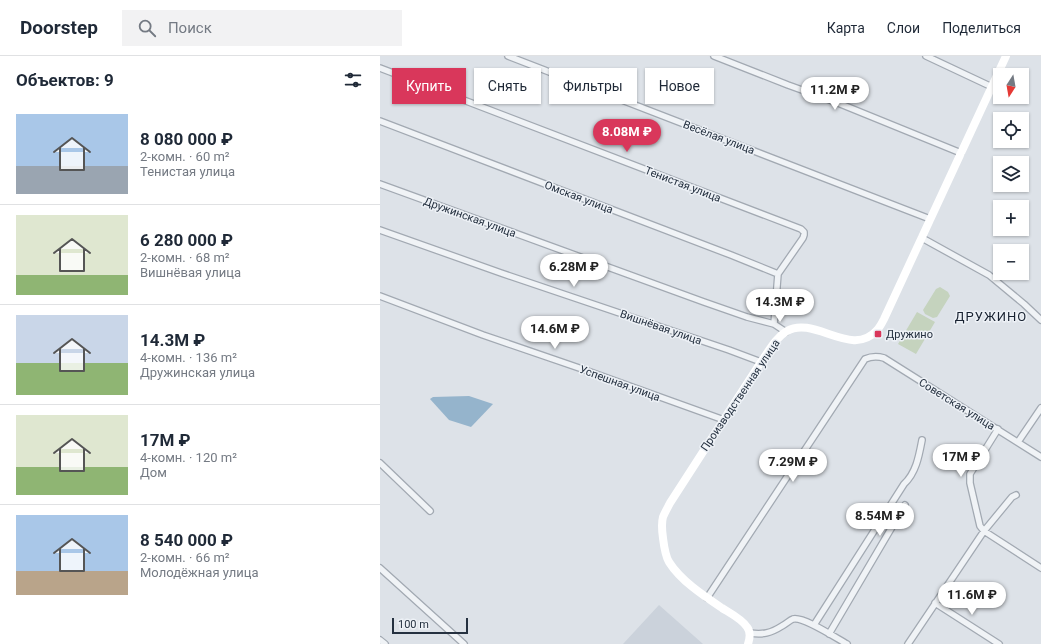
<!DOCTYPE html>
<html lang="ru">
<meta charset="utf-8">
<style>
body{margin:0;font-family:Roboto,sans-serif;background:#f2f2f3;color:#1f2937;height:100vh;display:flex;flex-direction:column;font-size:15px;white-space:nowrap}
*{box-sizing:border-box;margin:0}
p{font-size:13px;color:#747a83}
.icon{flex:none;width:22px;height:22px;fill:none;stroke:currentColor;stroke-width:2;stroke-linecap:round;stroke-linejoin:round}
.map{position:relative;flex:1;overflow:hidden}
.details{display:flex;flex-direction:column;background:#fff;width:380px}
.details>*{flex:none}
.banner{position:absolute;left:12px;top:12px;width:380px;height:36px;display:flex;gap:8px}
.needle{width:26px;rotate:191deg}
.buttons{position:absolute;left:613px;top:12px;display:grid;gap:8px}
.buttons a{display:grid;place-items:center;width:36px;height:36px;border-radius:0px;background:#fff;box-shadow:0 1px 3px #0004;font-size:20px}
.scale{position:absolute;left:12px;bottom:10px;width:76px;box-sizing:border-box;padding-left:4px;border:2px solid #253140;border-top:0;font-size:11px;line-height:14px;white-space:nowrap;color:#253140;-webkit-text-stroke:3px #edf1f6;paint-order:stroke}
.price{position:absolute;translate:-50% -34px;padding:0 9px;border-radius:14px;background:#fff;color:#222;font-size:13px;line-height:26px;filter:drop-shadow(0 1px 2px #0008)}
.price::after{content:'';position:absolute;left:50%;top:24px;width:12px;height:9px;margin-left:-6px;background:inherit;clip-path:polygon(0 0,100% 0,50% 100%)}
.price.current{background:#d9375b;color:#fff}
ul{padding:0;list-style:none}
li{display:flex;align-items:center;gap:12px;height:100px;padding:0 16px}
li+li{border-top:1px solid #e0e1e3}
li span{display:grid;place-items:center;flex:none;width:112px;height:80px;border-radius:0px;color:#555}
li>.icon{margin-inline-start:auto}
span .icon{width:48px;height:48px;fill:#fffc;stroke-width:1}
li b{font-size:17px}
h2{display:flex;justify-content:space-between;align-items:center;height:48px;padding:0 16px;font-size:17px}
.chip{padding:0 14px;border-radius:0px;background:#fff;box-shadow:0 1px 3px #0004;font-size:14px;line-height:36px}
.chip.current{background:#d9375b;color:#fff}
header{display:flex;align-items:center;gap:24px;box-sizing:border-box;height:56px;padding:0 20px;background:#fff;border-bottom:1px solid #e0e1e3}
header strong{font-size:19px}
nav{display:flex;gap:22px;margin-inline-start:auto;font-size:14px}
.search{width:280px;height:36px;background:#f2f2f3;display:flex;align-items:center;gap:10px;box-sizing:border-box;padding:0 14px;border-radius:0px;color:#747a83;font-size:15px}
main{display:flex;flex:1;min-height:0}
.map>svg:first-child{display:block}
</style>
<header>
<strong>Doorstep</strong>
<div class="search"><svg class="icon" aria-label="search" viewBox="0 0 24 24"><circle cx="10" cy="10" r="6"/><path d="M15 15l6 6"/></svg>Поиск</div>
<nav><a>Карта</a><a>Слои</a><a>Поделиться</a></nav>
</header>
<main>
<section class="details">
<h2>Объектов: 9<svg class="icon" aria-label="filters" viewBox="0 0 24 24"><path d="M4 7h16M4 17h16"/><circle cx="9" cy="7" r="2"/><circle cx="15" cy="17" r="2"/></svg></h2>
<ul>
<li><span style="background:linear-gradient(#a9c7e8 65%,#9aa5b1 0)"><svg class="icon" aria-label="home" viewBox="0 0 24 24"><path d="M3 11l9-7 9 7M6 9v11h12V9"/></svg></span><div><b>8 080 000 ₽</b><p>2-комн. · 60 m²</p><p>Тенистая улица</p></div></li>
<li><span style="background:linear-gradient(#dfe7d0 75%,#8fb573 0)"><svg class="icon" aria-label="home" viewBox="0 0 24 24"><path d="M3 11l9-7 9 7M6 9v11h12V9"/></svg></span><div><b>6 280 000 ₽</b><p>2-комн. · 68 m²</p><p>Вишнёвая улица</p></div></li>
<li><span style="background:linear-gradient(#c9d6e8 60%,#8fb573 0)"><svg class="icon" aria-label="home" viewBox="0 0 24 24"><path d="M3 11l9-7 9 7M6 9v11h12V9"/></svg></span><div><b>14.3M ₽</b><p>4-комн. · 136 m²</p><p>Дружинская улица</p></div></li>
<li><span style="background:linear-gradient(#dfe7d0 65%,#8fb573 0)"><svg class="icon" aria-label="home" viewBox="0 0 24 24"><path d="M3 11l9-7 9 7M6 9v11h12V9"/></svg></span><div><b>17M ₽</b><p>4-комн. · 120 m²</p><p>Дом</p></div></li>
<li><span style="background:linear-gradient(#a9c7e8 70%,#b9a48a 0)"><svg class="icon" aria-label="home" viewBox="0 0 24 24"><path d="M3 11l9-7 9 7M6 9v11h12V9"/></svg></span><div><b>8 540 000 ₽</b><p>2-комн. · 66 m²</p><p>Молодёжная улица</p></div></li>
</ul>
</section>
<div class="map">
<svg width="661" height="588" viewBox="0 0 661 588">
<rect width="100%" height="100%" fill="#dde2e8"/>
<path fill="#cbd2db" d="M279 549 323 588H243Z"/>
<path fill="#c5d3be" d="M560 231 568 236 570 240 557 261 553 262 545 258 543 254 556 233Z
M537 256 555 266 536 298 518 288Z"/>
<path fill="#95b4cc" d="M89 340 113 348 91 371 69 364 50 343 53 341Z"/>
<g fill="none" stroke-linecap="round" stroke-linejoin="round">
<defs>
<path id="street" d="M128 0 550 163
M334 0 408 29 458 47 581 97
M546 0 612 31
M0 12 421 173 424 176V179L423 182 398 218 394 268
M0 65 351 199 398 218
M0 128 324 246 367 261 394 268 406 276
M0 174 121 217 349 294 381 306
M542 182 609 219 644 248 661 264
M0 240 103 279 205 314 344 364
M618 373 590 418V427L600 470 604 475 661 512
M638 386 661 352
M0 407 50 455
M0 512 84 588
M327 542 485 303C492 300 497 300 504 302L661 401
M555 547 619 588
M434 569 524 428C536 417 539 400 542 384
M370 577C383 579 391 577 402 570 406 568 410 564 413 563 423 560 456 582 467 588
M449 578 525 449
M0 584 5 588
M528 588 604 475 632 441 636 439"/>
</defs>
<use href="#street" stroke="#a2a9b2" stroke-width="8"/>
<use href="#street" stroke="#f0f3f6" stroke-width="5.5"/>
<path stroke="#fff" stroke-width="8" d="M368 588C370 582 371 576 367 571 362 563 350 557 342 552 324 540 301 525 289 506 285 499 284 490 283 482 282 475 281 468 283 461 285 456 288 451 290 447L381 306C389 295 395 282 407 275 434 259 472 303 497 274 500 271 502 267 504 263L626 0"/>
</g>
<rect fill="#d9375b" stroke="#edf1f6" stroke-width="1.5" x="494" y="274" width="8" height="8" rx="2"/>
<g text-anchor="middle" stroke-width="3" stroke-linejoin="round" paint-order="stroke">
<g font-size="11" fill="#253140" stroke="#edf1f6">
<text transform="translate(339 81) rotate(21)" y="4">Весёлая улица</text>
<text transform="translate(303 128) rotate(21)" y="4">Тенистая улица</text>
<text transform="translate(199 141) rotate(21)" y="4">Омская улица</text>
<text transform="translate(90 161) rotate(20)" y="4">Дружинская улица</text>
<text transform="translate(281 271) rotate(19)" y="4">Вишнёвая улица</text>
<text transform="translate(240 327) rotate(20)" y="4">Успешная улица</text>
<text transform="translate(360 339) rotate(-56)" y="4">Производственная улица</text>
<text transform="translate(577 348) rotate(32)" y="4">Советская улица</text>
</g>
<g font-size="11" fill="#253140" stroke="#edf1f6" text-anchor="start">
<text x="506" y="282">Дружино</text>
</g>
<g font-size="13" letter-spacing="1" fill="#182231" stroke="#edf1f6">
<text x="611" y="265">ДРУЖИНО</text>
</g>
</g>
</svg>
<div class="buttons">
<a><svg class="needle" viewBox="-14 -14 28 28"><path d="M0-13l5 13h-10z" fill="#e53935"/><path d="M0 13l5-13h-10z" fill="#747a83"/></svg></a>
<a><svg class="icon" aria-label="locate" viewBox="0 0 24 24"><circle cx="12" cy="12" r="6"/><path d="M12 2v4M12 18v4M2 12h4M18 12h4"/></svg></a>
<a><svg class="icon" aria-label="layers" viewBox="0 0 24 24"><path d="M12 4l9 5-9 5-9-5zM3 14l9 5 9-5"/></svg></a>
<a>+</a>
<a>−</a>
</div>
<div class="scale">100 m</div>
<b class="price" style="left:455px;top:55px">11.2M ₽</b>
<b class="price current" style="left:247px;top:97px">8.08M ₽</b>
<b class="price" style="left:194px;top:232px">6.28M ₽</b>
<b class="price" style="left:400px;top:267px">14.3M ₽</b>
<b class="price" style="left:175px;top:294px">14.6M ₽</b>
<b class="price" style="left:581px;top:422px">17M ₽</b>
<b class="price" style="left:413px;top:427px">7.29M ₽</b>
<b class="price" style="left:500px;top:481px">8.54M ₽</b>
<b class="price" style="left:592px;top:560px">11.6M ₽</b>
<div class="banner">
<a class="chip current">Купить</a>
<a class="chip">Снять</a>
<a class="chip">Фильтры</a>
<a class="chip">Новое</a>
</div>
</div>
</main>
